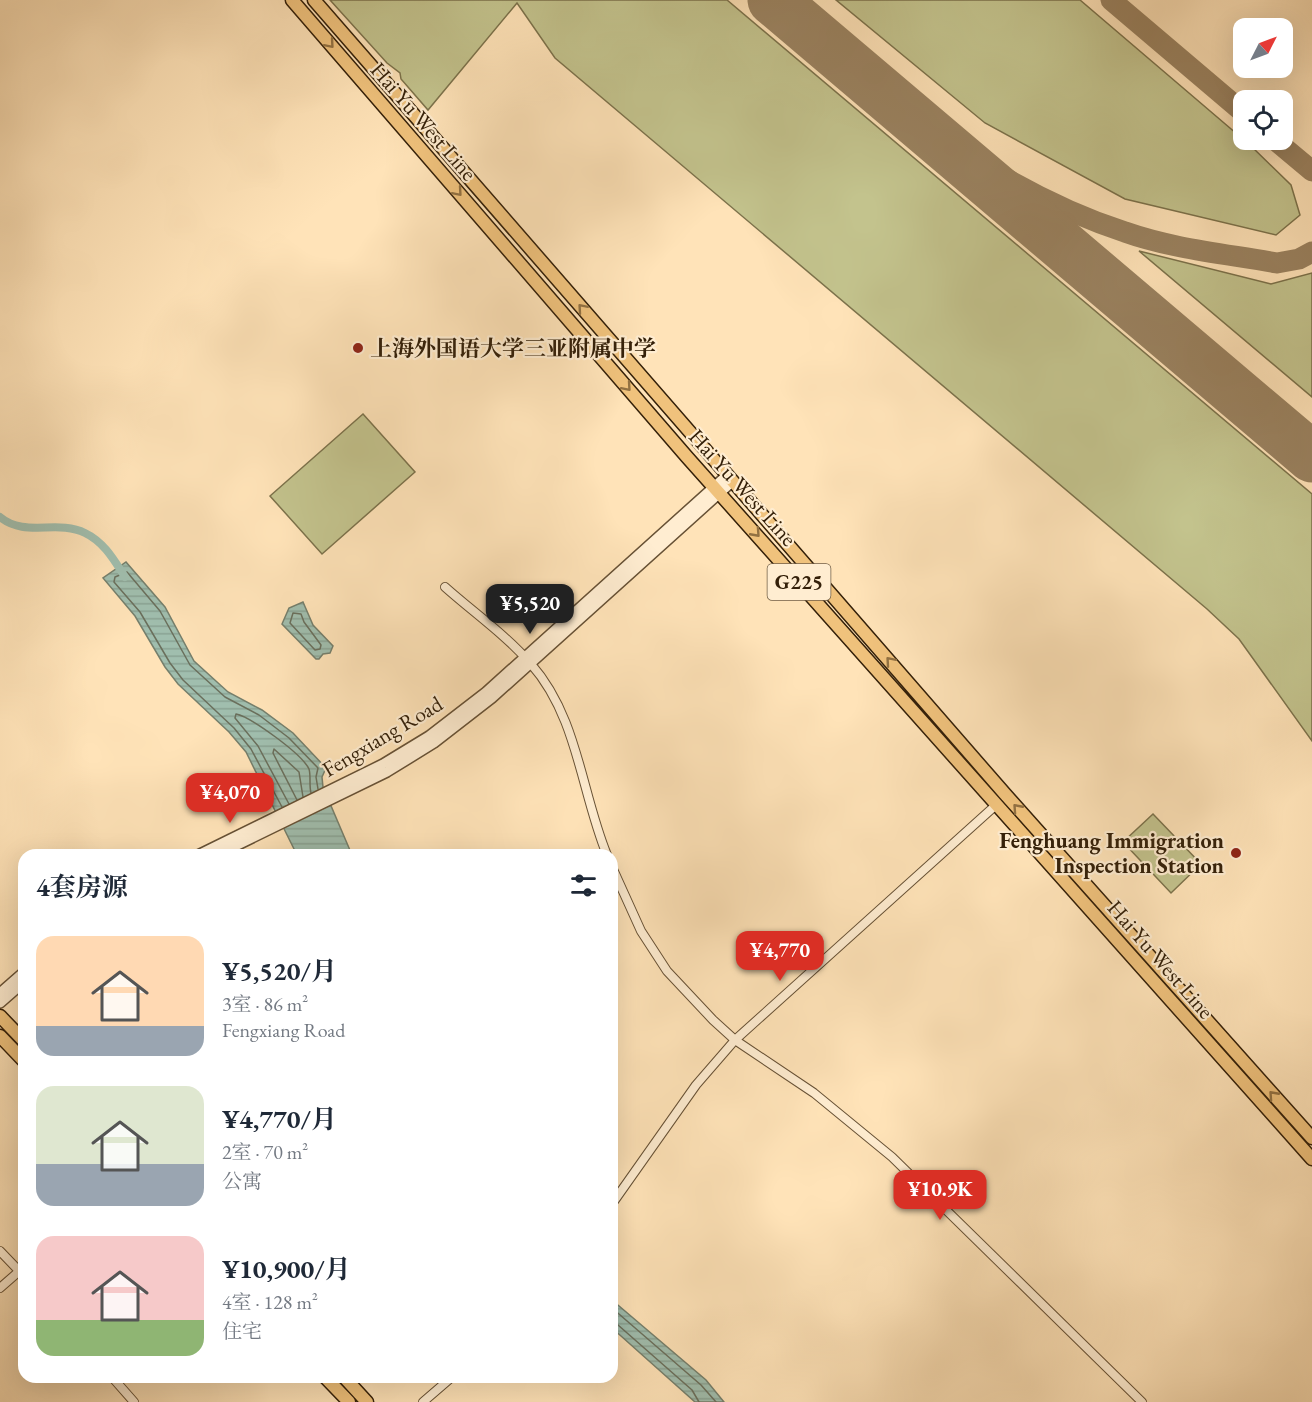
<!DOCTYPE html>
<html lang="zh">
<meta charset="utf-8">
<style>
body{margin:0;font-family:"EB Garamond","Noto Serif SC",serif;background:#f2f2f3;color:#1f2937;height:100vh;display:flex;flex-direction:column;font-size:22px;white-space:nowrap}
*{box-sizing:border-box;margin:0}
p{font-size:20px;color:#747a83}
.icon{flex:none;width:33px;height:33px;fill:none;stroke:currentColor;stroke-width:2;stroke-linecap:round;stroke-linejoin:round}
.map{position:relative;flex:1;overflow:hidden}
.details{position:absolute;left:18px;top:849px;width:600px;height:534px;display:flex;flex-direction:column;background:#fff;border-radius:18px;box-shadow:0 6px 24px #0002}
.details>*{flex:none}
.needle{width:39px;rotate:48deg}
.controls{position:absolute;left:1233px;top:18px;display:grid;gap:12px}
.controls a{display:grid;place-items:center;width:60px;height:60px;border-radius:12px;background:#fff;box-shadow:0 6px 24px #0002;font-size:30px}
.price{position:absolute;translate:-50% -51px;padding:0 14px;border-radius:12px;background:#d93025;color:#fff;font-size:20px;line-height:39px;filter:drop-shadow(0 2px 3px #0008)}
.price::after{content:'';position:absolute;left:50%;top:36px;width:18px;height:14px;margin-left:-9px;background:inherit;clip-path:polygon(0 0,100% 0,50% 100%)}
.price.current{background:#222;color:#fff}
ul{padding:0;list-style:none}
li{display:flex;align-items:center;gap:18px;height:150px;padding:0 18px}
li span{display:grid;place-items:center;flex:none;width:168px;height:120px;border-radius:18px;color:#555}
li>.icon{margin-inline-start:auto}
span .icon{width:72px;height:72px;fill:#fffc;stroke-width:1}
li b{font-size:26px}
h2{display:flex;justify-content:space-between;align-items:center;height:72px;padding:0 18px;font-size:26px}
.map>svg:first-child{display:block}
</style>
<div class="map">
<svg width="1312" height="1402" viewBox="0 0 1312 1402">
<defs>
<pattern id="water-rules" width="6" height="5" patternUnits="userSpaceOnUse" patternTransform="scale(1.5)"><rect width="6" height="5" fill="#a0beae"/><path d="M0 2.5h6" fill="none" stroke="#8aa394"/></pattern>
</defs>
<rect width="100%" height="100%" fill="#ffe3b8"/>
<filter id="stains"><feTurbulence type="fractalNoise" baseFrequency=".00333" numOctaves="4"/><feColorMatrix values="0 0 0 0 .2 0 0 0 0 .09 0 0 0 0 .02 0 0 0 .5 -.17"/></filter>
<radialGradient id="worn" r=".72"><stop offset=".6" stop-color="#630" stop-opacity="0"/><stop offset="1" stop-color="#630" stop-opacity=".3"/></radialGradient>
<path fill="#c3c38d" stroke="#7c724b" stroke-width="1.5" d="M330 0H727L1312 494V741L1239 639 1207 609 555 58 517 3 428 110 401 79 400 73 387 63Z
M836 0H1080L1251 146 1291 185 1300 215 1276 235 1125 199 985 123Z
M1139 251 1271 284 1312 273V397Z
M363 414 415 472 322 554 270 496Z
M1153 814 1201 864 1171 893 1123 842Z"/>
<path fill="url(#water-rules)" stroke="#757f6c" stroke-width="1.5" d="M126 562 165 607 194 661 228 692 262 710 293 733 326 768 322 777 323 787 352 855H297L246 752 229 732 178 684 165 667 135 616 103 578Z
M303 602 313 625 333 646 330 653 323 654 319 659H316L282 624 289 608Z
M612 1300 706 1380 724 1402H695L612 1328Z"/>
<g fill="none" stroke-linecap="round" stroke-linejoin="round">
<path stroke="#6a6f5c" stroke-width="1.5" d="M293 613 301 614 304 622 321 645 320 649 315 650 290 623Z
M297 800 273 753 274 749 299 772 303 797
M289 804 258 746 235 718 236 714C251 717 302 754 309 769 311 775 309 786 311 793
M282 807 251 749 234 728 183 680 170 663 140 612 114 582 115 577 127 572 160 611 190 665 225 697 259 715 289 738 318 768 316 777 318 789
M612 1308 701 1385 716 1402
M612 1324 618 1325 692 1390 699 1402"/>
<path stroke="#a0beae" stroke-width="8" d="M0 517C25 538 57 519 85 533 104 542 114 560 125 577"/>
<path stroke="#9a8260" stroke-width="21" d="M1111 0 1244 113
M912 117C977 165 1048 207 1125 232 1173 249 1227 254 1277 263L1299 259 1312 252
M1275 140 1312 171
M1258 411 1312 449"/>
<path stroke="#9a8260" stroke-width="51" d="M773 0 1312 457"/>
<defs>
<path id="minor" d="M445 587C473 612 506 635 531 664 578 717 581 792 607 855
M612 867 641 931 667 971 713 1020 735 1040 814 1093 892 1157 1142 1402
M612 1204 696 1085 735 1040 996 805
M0 1251 24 1276
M0 1288 24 1267
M112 1377 134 1402
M423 1402 452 1377"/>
<path id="tertiary" d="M198 855 383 764 429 736 486 692 726 476
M217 855 387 772 434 743 492 698 732 482
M0 993 24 972
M0 1003 24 982"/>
<path id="primary" d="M0 1016 24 1041
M0 1036 24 1061
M325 1377 349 1402
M344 1377 367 1402"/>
<path id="trunk" d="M292 0 687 457 1312 1159
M314 0 1005 794 1312 1138"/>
</defs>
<use href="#minor" stroke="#675135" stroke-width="10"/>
<use href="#tertiary" stroke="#675135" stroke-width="12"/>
<use href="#primary" stroke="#342009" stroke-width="15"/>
<use href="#trunk" stroke="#342009" stroke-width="15"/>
<use href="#minor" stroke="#ffedd1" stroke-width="8"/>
<use href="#tertiary" stroke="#ffedd1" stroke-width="9"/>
<use href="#primary" stroke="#f0c27c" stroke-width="12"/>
<use href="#trunk" stroke="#f0c27c" stroke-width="12"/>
</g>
<defs><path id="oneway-chevron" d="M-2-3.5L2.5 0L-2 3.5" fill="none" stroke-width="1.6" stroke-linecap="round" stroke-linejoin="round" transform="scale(1.5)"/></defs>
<g stroke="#927142">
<use href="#oneway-chevron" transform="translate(330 44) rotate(49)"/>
<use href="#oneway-chevron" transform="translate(458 192) rotate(49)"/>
<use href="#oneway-chevron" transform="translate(582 308) rotate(-131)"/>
<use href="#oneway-chevron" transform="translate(627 387) rotate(49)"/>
<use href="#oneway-chevron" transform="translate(756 533) rotate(48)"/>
<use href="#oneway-chevron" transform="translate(890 661) rotate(-131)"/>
<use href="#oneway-chevron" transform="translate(1017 808) rotate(-132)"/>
<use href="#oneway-chevron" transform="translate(1273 1095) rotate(-132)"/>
</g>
<g fill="#8f2418" stroke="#ffedd1" stroke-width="2">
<circle cx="358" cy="348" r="6"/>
<circle cx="1236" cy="853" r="6"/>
</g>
<g text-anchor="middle" stroke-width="4.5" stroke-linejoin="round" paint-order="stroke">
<rect fill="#ffedd1" stroke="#715e45" stroke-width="1.5" x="767.5" y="564" width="63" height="36" rx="4.5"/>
<g font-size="21" font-weight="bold" fill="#342009">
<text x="799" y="589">G225</text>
</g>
<g font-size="22" fill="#342009" stroke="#ffedd1">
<text transform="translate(424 121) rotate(49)" y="8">Hai Yu West Line</text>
<text transform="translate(743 487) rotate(48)" y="8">Hai Yu West Line</text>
<text transform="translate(382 736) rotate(-31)" y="8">Fengxiang Road</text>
<text transform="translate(1161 959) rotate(49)" y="8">Hai Yu West Line</text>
</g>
<g font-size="22" font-weight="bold" fill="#342009" stroke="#ffedd1" text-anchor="start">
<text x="370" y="356">上海外国语大学三亚附属中学</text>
<text x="1224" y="848" text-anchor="end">Fenghuang Immigration<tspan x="1224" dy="25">Inspection Station</tspan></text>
</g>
</g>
<rect width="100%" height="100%" filter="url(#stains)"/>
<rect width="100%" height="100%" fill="url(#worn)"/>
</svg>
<div class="controls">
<a><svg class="needle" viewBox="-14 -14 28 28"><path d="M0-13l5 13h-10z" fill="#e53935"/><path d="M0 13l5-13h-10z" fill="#747a83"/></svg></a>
<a><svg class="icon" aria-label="locate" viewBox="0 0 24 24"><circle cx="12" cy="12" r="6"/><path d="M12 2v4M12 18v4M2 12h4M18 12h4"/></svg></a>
</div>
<b class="price current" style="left:530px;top:635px">¥5,520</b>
<b class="price" style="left:230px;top:824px">¥4,070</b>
<b class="price" style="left:780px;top:982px">¥4,770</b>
<b class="price" style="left:940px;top:1221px">¥10.9K</b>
<section class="details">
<h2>4套房源<svg class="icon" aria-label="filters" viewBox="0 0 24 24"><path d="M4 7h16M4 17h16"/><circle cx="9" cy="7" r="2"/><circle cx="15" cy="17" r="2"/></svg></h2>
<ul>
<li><span style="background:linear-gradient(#ffd9b3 75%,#9aa5b1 0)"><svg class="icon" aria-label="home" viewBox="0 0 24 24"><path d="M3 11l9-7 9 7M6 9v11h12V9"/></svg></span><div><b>¥5,520/月</b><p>3室 · 86 m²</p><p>Fengxiang Road</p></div></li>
<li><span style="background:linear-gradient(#dfe7d0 65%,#9aa5b1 0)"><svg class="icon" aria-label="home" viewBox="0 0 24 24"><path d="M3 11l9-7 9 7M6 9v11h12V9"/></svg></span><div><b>¥4,770/月</b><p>2室 · 70 m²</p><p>公寓</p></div></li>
<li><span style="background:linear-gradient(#f6c9c9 70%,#8fb573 0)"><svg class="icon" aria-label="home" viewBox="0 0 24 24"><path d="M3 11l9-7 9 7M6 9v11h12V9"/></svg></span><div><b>¥10,900/月</b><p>4室 · 128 m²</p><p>住宅</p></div></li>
</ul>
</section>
</div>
